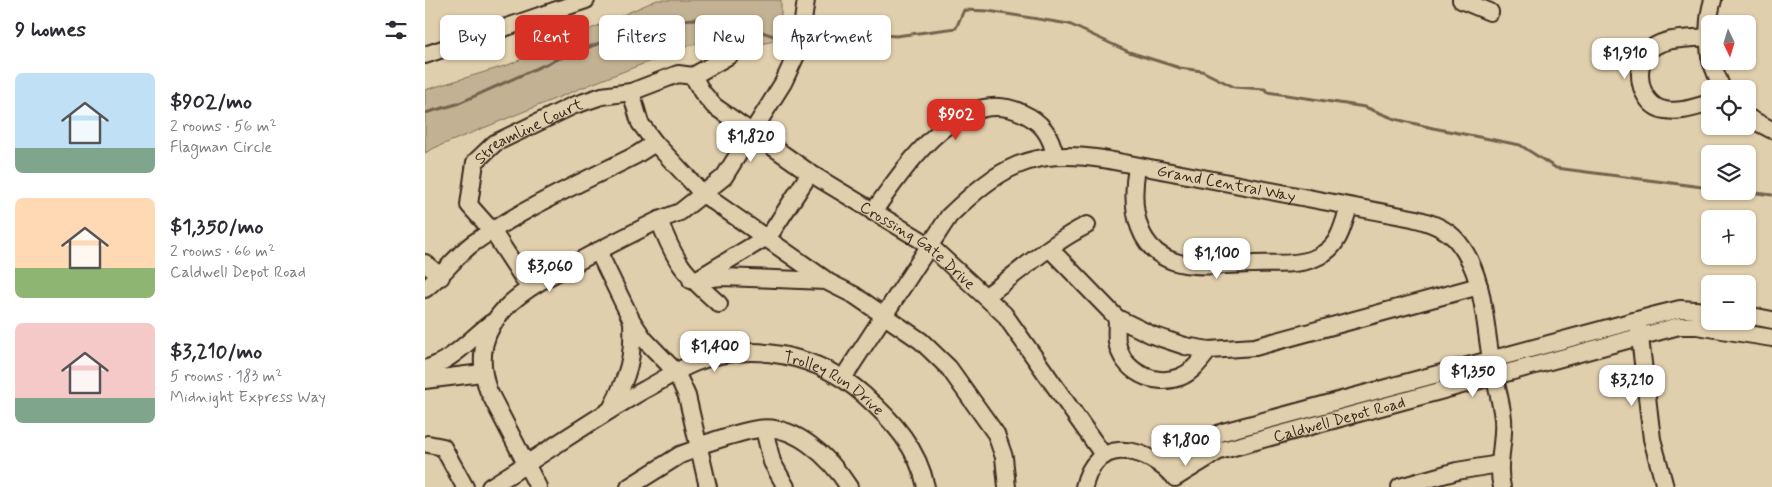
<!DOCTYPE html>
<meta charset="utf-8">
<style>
body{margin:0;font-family:Mynerve,sans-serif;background:#f7f7f7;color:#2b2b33;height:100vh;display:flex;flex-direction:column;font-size:19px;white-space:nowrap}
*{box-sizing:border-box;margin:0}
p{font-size:16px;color:#7c7c81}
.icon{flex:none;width:28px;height:28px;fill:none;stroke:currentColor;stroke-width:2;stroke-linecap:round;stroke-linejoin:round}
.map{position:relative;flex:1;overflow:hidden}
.sheet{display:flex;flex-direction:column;background:#fff;width:425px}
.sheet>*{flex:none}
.hud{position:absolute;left:15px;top:15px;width:475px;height:45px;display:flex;gap:10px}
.needle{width:32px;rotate:176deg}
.buttons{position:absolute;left:1276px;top:15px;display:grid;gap:10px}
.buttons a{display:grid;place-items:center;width:55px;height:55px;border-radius:8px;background:#fff;box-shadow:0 1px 4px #0004;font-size:25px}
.price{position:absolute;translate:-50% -42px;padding:0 11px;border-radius:10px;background:#fff;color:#222;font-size:16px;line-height:32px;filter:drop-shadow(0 1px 2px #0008)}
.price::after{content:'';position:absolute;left:50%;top:30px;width:15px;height:11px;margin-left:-8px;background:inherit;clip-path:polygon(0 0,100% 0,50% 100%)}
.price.active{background:#d93025;color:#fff}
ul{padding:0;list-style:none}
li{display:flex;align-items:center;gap:15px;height:125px;padding:0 15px}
li span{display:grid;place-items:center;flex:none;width:140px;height:100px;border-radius:8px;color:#555}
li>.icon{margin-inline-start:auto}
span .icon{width:60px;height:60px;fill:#fffc;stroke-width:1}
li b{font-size:21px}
h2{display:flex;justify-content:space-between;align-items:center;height:60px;padding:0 15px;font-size:21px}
.pill{padding:0 18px;border-radius:8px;background:#fff;box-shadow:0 1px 4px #0004;font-size:18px;line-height:45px}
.pill.active{background:#d93025;color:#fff}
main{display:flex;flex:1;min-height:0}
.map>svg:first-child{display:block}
</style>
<main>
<section class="sheet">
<h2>9 homes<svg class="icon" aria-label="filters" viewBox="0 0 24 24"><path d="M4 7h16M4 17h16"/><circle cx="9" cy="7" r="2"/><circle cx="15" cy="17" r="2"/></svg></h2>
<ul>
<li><span style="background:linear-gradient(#bfe0f5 75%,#7fa58c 0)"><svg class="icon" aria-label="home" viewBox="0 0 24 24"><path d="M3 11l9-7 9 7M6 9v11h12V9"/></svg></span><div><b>$902/mo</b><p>2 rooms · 56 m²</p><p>Flagman Circle</p></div></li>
<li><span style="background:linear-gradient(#ffd9b3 70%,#8fb573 0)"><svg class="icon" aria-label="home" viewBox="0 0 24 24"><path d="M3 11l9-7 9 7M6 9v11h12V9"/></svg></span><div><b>$1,350/mo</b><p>2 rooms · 66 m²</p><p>Caldwell Depot Road</p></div></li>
<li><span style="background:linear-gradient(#f6c9c9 75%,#7fa58c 0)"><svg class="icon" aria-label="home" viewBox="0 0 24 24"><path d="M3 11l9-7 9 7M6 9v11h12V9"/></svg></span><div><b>$3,210/mo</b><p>5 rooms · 183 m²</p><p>Midnight Express Way</p></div></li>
</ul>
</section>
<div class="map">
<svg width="1347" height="487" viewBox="0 0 1347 487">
<rect width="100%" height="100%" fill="#e0cfac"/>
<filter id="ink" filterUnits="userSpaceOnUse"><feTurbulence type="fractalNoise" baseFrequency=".02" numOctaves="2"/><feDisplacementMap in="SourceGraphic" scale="10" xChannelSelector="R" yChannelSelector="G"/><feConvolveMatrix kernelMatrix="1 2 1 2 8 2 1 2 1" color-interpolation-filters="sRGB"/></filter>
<g filter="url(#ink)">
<path fill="#c2b192" stroke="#7e6e58" d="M232 0H356V18L348 41C321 50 296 36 270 44 260 46 251 52 242 55 163 84 87 117 9 148L0 153V90L83 65Z"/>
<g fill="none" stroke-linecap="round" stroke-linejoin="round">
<path stroke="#73624e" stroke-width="3" d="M401 34 416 32 471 36 531 28 539 10 563 11 644 24 704 52 755 68 777 71 809 87 840 89 842 92 940 107 970 119 1008 128 1095 145 1131 168 1285 188
M0 113 32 104 130 60 209 30V27L266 19 303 21 352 37
M1316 191 1347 195"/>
<defs>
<g id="minor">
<path d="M1036 0 1065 12"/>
<path d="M1283 37C1265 39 1242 37 1227 48 1206 63 1214 106 1240 110 1256 113 1270 107 1285 103"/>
<path d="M0 55 161 0"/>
<path d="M1285 57C1283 37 1282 19 1288 0"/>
<path d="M1286 61 1297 89"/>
<path id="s1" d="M268 76 277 92 289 106 385 173 504 245 579 314 679 456"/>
<path d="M268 76 305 55"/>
<path d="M206 92 215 123 230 143 278 194 401 280"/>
<path d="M1322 117 1347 130"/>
<path d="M712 167C705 207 710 255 759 264 781 268 806 264 828 264 851 263 880 267 899 253 915 243 918 224 924 207"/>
<path d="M448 212C478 170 534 83 597 113 617 122 626 135 630 156"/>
<path d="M234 220C251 264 259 273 294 304"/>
<path d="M625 249 692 318 727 335 760 346 784 350 830 347 1054 286"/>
<path d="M173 251 207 321 219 339 251 372 262 396 283 487"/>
<path d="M0 263 16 277"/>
<path d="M274 278 340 238 348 230 385 173"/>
<path d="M266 280 298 277 401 281 429 295 496 341 524 368 571 434 579 457 582 487"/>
<path id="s2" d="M104 287 68 232 44 205 50 162 70 143 147 106 177 96 206 92 253 74 268 76"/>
<path d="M0 289C17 276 30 257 47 244 98 208 156 183 211 155L230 143"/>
<path d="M561 296C594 272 626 243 662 225"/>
<path d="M1322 315 1347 320"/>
<path d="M692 318C692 326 691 335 692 342 697 371 728 387 755 377 768 372 776 360 784 350"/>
<path d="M1214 329 1227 439 1240 487"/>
<path d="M0 369C27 361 44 340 66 323"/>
<path id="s3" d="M418 378 524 216C575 167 605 148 678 159L987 218C1004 222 1022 228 1033 242 1059 274 1059 320 1066 359 1069 379 1076 399 1078 419 1080 442 1071 464 1077 487"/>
<path d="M0 380 57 373"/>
<path d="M186 409C203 376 209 358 207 321"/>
<path d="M339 429 347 462 361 487"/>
<path d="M3 444 18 447 40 487"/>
<path d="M273 446C292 440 313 432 333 429 370 423 406 459 424 487"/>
<path d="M739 467 779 440 798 432 1231 315 1255 309 1285 311"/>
<path id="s4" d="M750 478 794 451 1254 326H1272L1347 338"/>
<path id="s5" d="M65 487C117 455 166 420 219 390 236 381 252 370 269 363 326 340 394 355 439 395 468 421 493 448 501 487"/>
<path d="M113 487 63 390C39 318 102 287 156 260 182 246 208 233 234 220L255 212 299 177 358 83 374 49 381 0"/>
<path d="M204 487 255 455 274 448"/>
<path d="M659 487C670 437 716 445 745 473"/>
<path d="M975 487 1032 471 1074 464"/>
</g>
</defs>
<use href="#minor" stroke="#3b2a1e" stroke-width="20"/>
<use href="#minor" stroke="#e0cfac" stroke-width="16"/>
</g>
</g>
<g text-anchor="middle" stroke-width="4.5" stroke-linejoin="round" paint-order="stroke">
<g font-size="16" fill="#3b2a1e" stroke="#e0cfac">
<text dy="6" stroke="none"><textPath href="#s2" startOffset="208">Streamline Court</textPath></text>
<text dy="6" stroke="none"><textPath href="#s3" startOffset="492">Grand Central Way</textPath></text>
<text dy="6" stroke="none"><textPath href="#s1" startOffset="284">Crossing Gate Drive</textPath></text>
<text dy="6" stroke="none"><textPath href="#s5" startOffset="388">Trolley Run Drive</textPath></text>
<text dy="6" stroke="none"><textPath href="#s4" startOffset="176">Caldwell Depot Road</textPath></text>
</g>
</g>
</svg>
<div class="buttons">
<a><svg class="needle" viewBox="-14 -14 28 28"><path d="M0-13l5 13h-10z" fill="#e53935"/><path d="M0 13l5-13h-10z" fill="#7c7c81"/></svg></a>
<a><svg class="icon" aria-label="locate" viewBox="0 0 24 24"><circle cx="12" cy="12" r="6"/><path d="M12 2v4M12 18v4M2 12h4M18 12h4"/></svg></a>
<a><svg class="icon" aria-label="layers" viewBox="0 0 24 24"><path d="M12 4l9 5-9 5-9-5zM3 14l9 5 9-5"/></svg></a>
<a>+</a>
<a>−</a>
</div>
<b class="price" style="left:1200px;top:80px">$1,910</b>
<b class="price active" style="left:531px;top:141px">$902</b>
<b class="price" style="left:326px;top:163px">$1,820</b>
<b class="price" style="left:792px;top:280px">$1,100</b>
<b class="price" style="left:125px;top:293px">$3,060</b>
<b class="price" style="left:290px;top:373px">$1,400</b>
<b class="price" style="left:1048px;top:398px">$1,350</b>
<b class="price" style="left:1207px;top:407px">$3,210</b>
<b class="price" style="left:761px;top:467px">$1,800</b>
<div class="hud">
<a class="pill">Buy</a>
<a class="pill active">Rent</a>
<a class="pill">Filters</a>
<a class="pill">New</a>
<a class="pill">Apartment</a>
</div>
</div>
</main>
